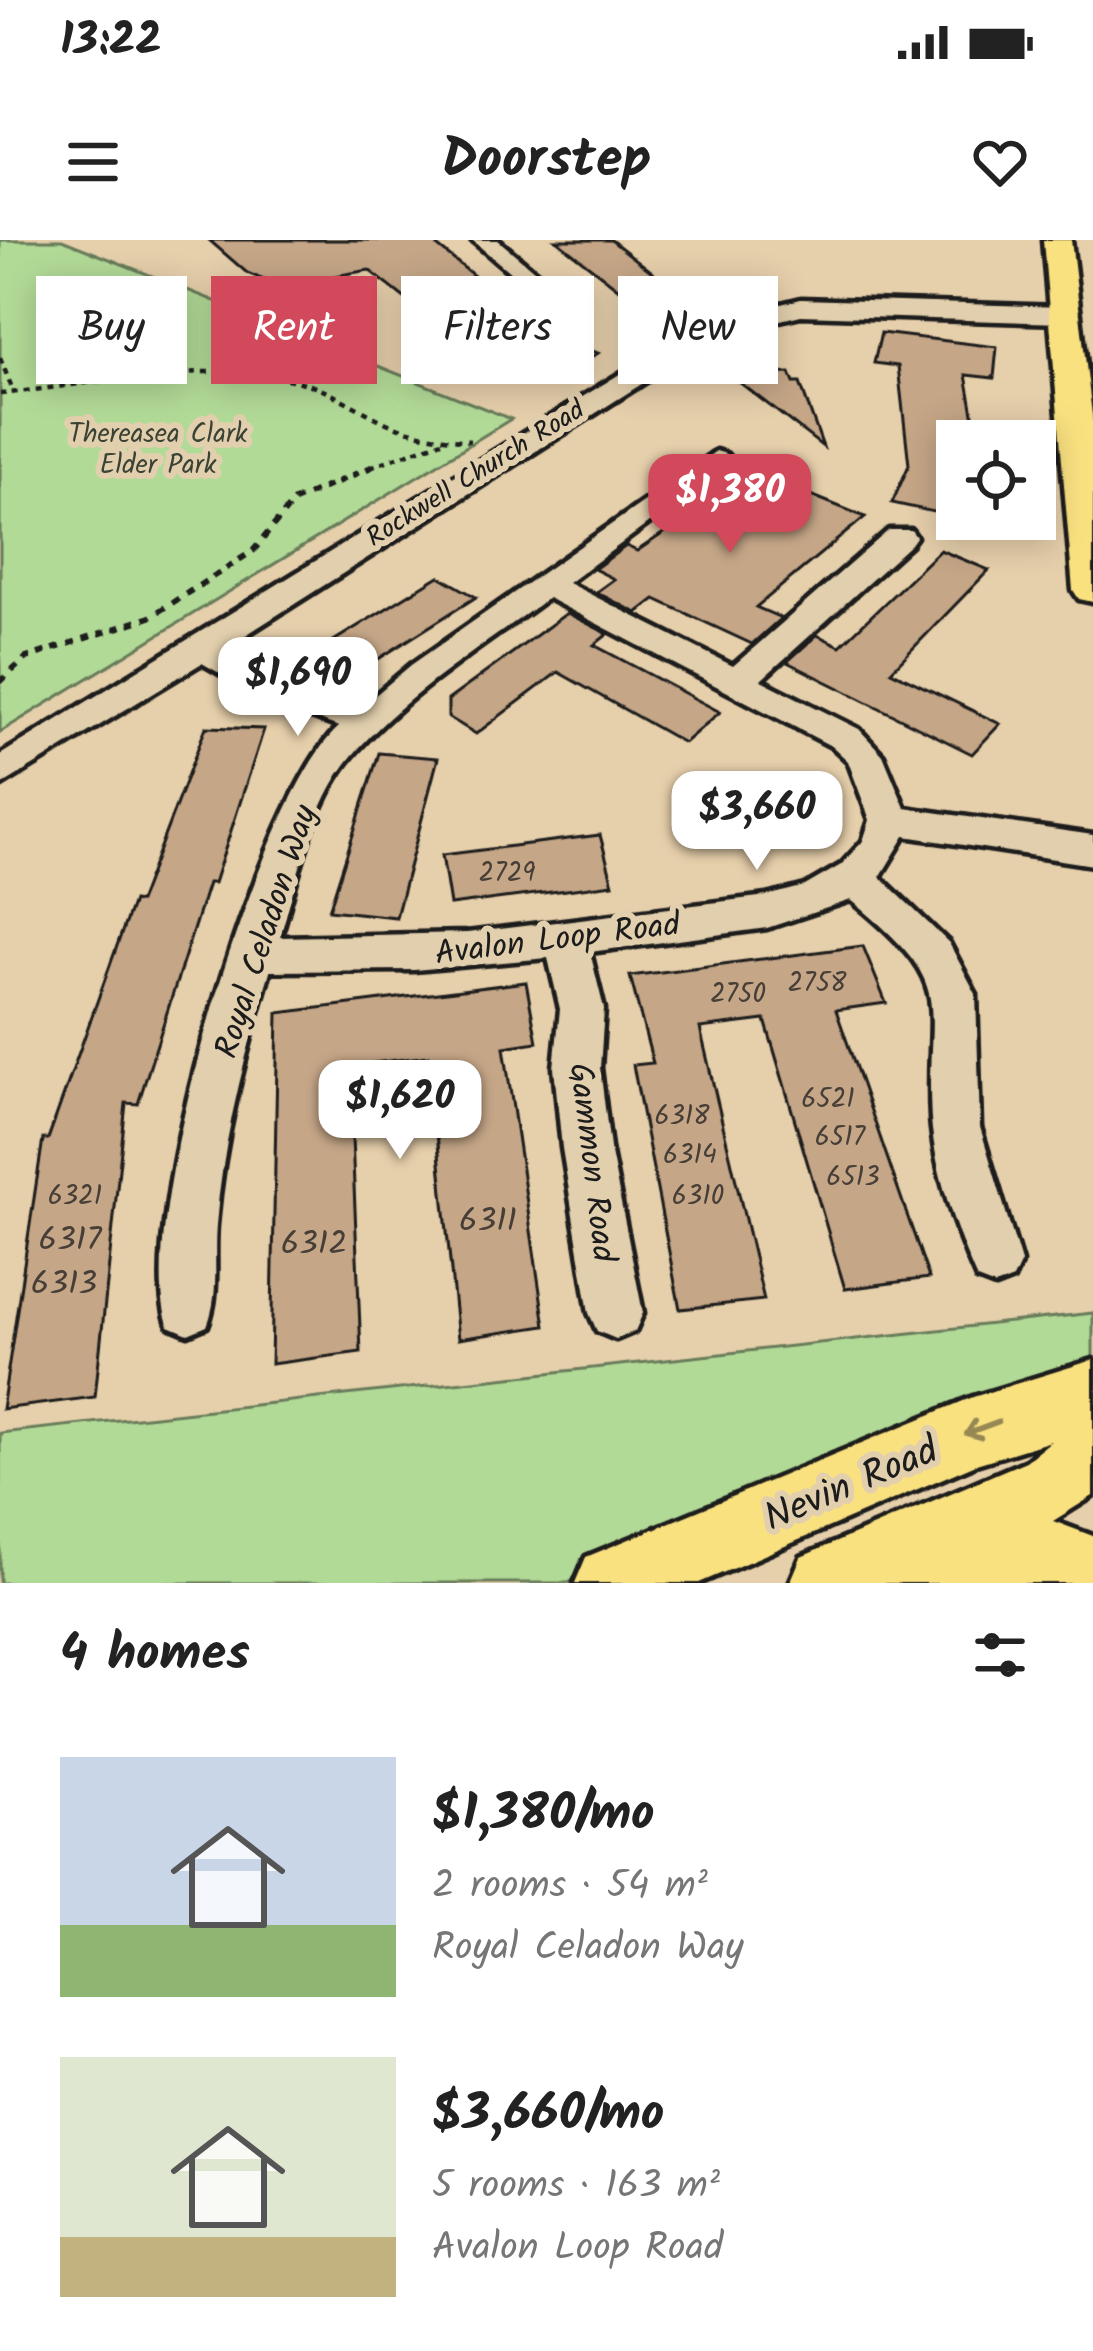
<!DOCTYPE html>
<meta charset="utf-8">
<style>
body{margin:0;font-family:Kalam,sans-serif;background:#f2f2f2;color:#222;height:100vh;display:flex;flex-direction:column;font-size:45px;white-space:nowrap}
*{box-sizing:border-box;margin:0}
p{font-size:39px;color:#767676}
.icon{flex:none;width:66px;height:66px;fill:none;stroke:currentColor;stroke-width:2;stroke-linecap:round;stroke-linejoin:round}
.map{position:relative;height:1343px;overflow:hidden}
.panel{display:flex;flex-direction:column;background:#fff;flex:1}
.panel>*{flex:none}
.top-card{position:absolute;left:36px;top:36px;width:1023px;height:108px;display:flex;gap:24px}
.buttons{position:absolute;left:936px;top:180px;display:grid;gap:24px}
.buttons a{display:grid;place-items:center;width:120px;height:120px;border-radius:0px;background:#fff;box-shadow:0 6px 30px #0003;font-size:60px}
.price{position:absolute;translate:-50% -102px;padding:0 27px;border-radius:24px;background:#fff;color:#222;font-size:39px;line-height:78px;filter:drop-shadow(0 3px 6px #0008)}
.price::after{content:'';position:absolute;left:50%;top:72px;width:36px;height:27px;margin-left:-18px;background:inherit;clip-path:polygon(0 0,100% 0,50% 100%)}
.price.selected{background:#d1495b;color:#fff}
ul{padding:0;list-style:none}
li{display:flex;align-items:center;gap:36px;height:300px;padding:0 60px}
li span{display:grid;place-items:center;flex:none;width:336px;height:240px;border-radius:0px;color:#555}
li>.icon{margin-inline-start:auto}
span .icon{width:144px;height:144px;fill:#fffc;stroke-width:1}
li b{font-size:51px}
h2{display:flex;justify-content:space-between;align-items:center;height:144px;padding:0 60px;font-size:51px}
.pill{padding:0 42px;border-radius:0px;background:#fff;box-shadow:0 6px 30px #0003;font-size:42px;line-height:108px}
.pill.selected{background:#d1495b;color:#fff}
.status{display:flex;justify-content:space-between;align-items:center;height:84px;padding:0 60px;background:#fff;direction:ltr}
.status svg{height:33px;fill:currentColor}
header{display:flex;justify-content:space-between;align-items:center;height:156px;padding:0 60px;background:#fff;font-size:54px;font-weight:800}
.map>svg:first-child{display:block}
</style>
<div class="status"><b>13:22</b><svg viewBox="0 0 49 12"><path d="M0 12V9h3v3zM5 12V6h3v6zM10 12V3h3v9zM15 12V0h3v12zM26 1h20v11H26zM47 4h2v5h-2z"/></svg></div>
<header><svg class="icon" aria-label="menu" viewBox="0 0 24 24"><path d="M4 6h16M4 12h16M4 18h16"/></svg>Doorstep<svg class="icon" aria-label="heart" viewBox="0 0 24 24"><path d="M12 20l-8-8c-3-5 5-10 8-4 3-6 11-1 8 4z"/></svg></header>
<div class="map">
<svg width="1093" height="1343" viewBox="0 0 1093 1343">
<rect width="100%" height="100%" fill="#e6cfab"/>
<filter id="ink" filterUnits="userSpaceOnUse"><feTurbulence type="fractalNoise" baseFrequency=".00833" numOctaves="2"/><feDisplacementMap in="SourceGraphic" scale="24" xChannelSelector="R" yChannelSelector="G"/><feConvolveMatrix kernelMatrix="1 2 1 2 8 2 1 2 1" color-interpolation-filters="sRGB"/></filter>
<g filter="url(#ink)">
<path fill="#b2da97" stroke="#677b5a" stroke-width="3" d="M0 0H62L511 179 0 492Z
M1093 1073V1124L682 1283 568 1343H0V1193Z"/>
<path fill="#c5a687" stroke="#1c1c1c" stroke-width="3" d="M209 0H437L438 7 489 48 458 56 536 98 494 116 448 92 369 30 328 37 323 45 267 41 247 33Z
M556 0H611L691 62 650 73Z
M881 93 997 107 994 138 966 135 978 201H957V277L892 263 909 225 898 126 874 123Z
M556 100H563L598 113 563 136 522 121Z
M790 133 794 143H800L823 207 730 135Z
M754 232 865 277 756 367 781 378 752 404 655 359 637 373 596 352 614 339 594 329 626 306 637 311Z
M940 310 989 330 891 431 1000 484 972 514 787 422 817 395 840 406Z
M439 336 476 357 342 442H333L301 421Z
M567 373 608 394 594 405 720 472 684 503 558 432 476 494 448 477V460Z
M206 487 264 489 214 643H208L138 864 126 863 95 1157 2 1169 43 899H48L133 661 139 662Z
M379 513 438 518 396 677 329 670Z
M600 595 613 644 450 665 442 615Z
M863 706 886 763 836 770 929 1038 845 1049 765 780 700 788 764 1060 680 1069 633 825 653 823 630 736Z
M526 742 537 802 504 807 545 1086 458 1099 429 816 349 826 361 1112 271 1124 278 773Z"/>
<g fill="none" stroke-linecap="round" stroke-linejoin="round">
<defs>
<path id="minor" d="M472 0H498L572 62 560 69 551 67Z
M801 59 1064 67 1077 75 1064 83 801 75 719 95 227 407 296 446 360 468 411 425 716 211 726 214 731 220 726 226 568 343 733 426 889 290H911L916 297 911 304 761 440 859 489 883 515 905 568 1093 595V625L905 596 880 637 949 703 976 754 980 887 1021 1022 1013 1039 995 1046 977 1039C956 992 935 931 931 879 924 758 962 750 851 660L767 688 590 712 604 769 600 828 610 908 643 1073 635 1091 616 1099 597 1091 589 1073 562 908 554 828 560 769 548 718 414 730 270 731C245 814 223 898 216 985 213 1019 220 1054 207 1086L188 1094 169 1086C129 992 261 554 339 487L270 462 202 423 0 546V515L701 84ZM548 358 833 507 848 521 870 580 863 601 841 625 805 646 767 656 467 693 280 697C297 640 313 562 352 516 405 454 482 407 548 358Z"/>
<path id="major" d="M1043 0H1071L1093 183V362L1079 359 1073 350Z
M1093 1120V1256L1053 1281 1093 1296V1343H790L801 1317 1026 1221 1051 1201 976 1224 699 1343H575L586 1317 973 1157Z"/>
</defs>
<use href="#minor" stroke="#1c1c1c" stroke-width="9"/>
<use href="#major" stroke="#1c1c1c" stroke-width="9"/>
<path stroke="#1c1c1c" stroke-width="4.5" stroke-dasharray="6 6" stroke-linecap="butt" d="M0 118 14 153
M0 154C90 145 209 118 296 141 332 150 356 169 389 184 415 195 442 198 470 201
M370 227 442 201"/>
<path stroke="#1c1c1c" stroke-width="6" stroke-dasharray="8 8" stroke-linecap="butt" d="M0 442 26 418 150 377 253 311 294 261 378 224"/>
<use href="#minor" fill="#e2cfad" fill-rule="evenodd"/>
<use href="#major" fill="#fae180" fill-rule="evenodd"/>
</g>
<defs><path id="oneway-shaft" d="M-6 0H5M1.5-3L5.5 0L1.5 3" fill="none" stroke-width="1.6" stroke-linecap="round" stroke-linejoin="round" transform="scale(3)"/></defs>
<use stroke="#968853" href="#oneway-shaft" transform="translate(982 1188) rotate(160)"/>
</g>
<g text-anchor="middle" stroke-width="12" stroke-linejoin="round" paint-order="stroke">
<g font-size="27" fill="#3a4235" stroke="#e2cfad">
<text x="158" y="202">Thereasea Clark<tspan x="158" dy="31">Elder Park</tspan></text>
</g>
<g font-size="27" fill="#1c1c1c" stroke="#e2cfad">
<text transform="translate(475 233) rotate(-32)" y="9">Rockwell Church Road</text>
</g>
<g font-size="27" fill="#463e37">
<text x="507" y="641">2729</text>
<text x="817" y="751">2758</text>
<text x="738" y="762">2750</text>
<text x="828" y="867">6521</text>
<text x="682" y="884">6318</text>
<text x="840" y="905">6517</text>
<text x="690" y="923">6314</text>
<text x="853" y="945">6513</text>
<text x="75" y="964">6321</text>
<text x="698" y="964">6310</text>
</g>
<g font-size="33" fill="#1c1c1c" stroke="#e2cfad">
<text transform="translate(264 691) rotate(-72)" y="12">Royal Celadon Way</text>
<text transform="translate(557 697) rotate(-7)" y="12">Avalon Loop Road</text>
<text transform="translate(594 922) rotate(83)" y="12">Gammon Road</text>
</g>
<g font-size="33" fill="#463e37">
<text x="488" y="991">6311</text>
<text x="70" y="1010">6317</text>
<text x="314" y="1014">6312</text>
<text x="64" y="1054">6313</text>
</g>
<g font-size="39" fill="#1c1c1c" stroke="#e2cfad">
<text transform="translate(850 1242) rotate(-23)" y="14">Nevin Road</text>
</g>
</g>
</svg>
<div class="buttons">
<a><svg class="icon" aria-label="locate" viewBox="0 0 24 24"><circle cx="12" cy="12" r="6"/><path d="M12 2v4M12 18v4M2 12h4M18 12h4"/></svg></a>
</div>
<b class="price selected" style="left:730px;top:316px">$1,380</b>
<b class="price" style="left:298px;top:499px">$1,690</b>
<b class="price" style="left:757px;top:633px">$3,660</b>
<b class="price" style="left:400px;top:922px">$1,620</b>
<div class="top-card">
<a class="pill">Buy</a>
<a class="pill selected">Rent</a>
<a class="pill">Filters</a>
<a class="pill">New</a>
</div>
</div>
<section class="panel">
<h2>4 homes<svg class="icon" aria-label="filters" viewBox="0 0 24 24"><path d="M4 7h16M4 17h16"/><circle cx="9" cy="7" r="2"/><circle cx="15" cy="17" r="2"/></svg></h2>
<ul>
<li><span style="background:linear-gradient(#c9d6e8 70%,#8fb573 0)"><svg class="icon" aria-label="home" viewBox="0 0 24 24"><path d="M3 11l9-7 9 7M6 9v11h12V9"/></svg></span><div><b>$1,380/mo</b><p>2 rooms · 54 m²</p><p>Royal Celadon Way</p></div></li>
<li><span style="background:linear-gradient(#dfe7d0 75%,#c2b280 0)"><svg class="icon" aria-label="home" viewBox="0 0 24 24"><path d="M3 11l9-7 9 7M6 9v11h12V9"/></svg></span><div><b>$3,660/mo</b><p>5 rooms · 163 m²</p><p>Avalon Loop Road</p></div></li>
</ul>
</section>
